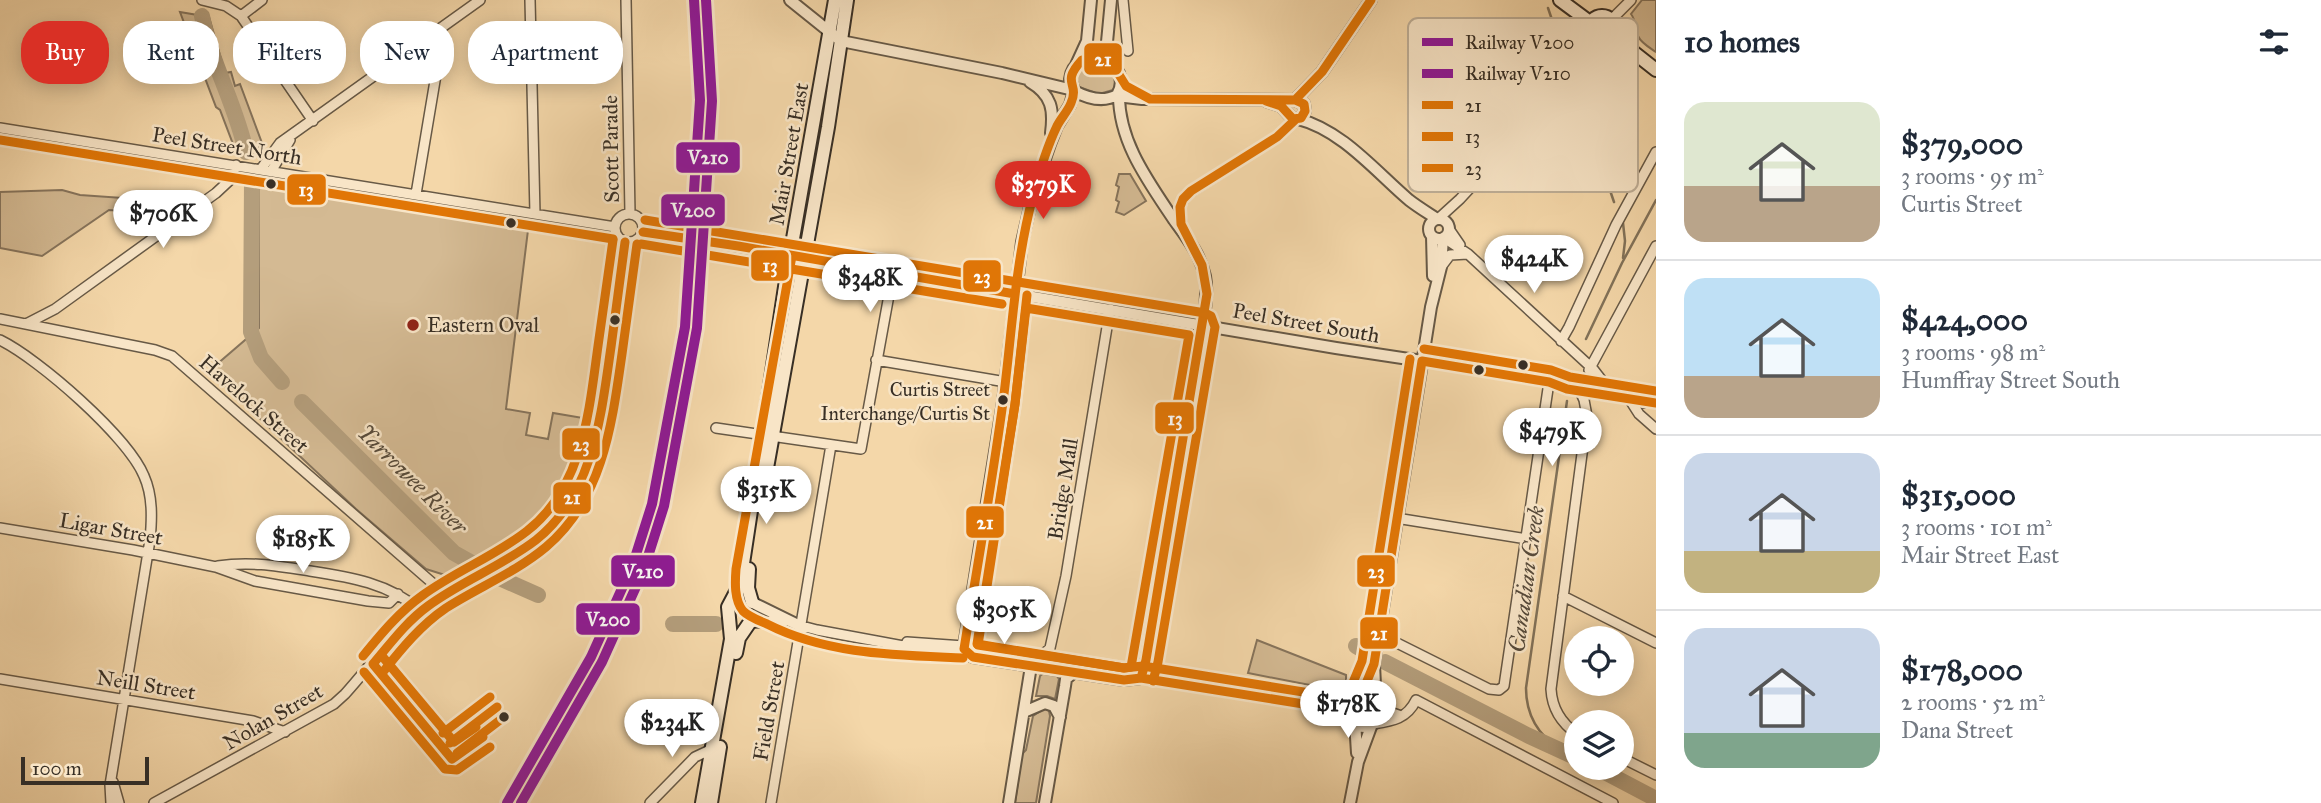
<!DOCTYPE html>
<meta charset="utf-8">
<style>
body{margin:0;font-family:"IM FELL Great Primer",serif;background:#f2f2f3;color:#1f2937;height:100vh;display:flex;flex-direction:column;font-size:26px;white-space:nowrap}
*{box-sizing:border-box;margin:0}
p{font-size:23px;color:#747a83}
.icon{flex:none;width:38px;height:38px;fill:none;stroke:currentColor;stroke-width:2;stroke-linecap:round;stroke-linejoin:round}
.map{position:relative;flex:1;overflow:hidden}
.drawer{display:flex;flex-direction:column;background:#fff;width:665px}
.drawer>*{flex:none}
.hud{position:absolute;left:21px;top:21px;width:665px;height:63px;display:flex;gap:14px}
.tools{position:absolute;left:1564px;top:626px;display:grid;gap:14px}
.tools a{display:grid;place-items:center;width:70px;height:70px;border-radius:50%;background:#fff;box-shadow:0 4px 18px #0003;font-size:35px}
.scale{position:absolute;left:21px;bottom:18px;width:128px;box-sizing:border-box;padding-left:7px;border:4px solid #382f25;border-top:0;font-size:19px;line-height:24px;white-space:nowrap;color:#382f25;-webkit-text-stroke:5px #f8e5c7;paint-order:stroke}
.price{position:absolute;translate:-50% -60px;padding:0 16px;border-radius:24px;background:#fff;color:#222;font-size:23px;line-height:46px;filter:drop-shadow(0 2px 4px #0008)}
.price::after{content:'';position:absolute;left:50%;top:42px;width:21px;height:16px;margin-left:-10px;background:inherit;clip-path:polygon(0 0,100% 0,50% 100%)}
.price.selected{background:#d93025;color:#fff}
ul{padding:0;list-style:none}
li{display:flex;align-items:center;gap:21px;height:175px;padding:0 28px}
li+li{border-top:2px solid #e0e1e3}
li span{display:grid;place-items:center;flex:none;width:196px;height:140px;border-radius:21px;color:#555}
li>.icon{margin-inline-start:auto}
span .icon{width:84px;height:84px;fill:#fffc;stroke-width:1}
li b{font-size:30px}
h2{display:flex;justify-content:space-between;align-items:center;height:84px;padding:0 28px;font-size:30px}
.chip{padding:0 24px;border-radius:28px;background:#fff;box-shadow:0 4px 18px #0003;font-size:24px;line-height:63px}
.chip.selected{background:#d93025;color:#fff}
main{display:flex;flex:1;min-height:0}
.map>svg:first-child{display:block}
</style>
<main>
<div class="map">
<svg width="1656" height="803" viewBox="0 0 1656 803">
<rect width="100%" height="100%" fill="#f4d7a9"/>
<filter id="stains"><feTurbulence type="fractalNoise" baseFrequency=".00286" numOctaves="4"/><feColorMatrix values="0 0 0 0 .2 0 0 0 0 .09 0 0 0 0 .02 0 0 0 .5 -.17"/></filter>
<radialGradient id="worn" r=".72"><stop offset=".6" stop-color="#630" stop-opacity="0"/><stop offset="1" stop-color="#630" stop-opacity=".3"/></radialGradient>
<path fill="#d4ba93" stroke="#86745c" stroke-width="2" d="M1642 0H1656V52C1650 48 1641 43 1638 36 1634 28 1637 22 1631 14Z
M180 12 209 17 225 73 231 72 235 86 240 84 262 143 253 153 242 155 233 144 220 110 216 107Z
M1091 64C1104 63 1114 70 1116 83L1113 90 1099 94 1079 87 1076 77 1081 68Z
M1119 174H1130L1146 201 1124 215 1116 212 1119 202 1116 200 1119 187 1116 185Z
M259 182 528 230 506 409 530 413 526 435 548 439 553 413 583 418 567 490 555 512 529 533 471 571 448 576 426 569 356 509 209 371 259 328Z
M62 190 80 195 181 202 166 214 109 210 42 256 0 248V192Z
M1257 640 1346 675V692L1248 673Z
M1045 672 1056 675 1059 679 1055 699 1047 696H1036L1040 676Z
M1045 708 1049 711 1050 716 1036 803H1015L1022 754 1026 750 1033 716Z"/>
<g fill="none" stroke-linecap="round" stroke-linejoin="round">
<path stroke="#827259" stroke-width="2.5" d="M1548 8 1565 58
M1577 94 1614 202
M1623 223 1625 241 1623 258
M1586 339 1622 263 1656 200
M1561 750C1539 736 1526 715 1526 688L1567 401"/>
<path stroke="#b49e7c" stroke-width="16" d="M202 16C211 63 236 105 246 152
M252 182 251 332 261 358 282 382
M302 402 454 553 497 577 538 595
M673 624H716
M1356 646 1363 650
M1385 662 1527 735 1577 758
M1597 768 1656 799"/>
<path stroke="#ceb58f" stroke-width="9" stroke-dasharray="9 4.5" stroke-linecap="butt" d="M674 237 708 242"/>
<defs>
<path id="minor" d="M202 0 226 6 241 16 313 121
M530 0 535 214
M626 0 630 213
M1123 0 1128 51
M241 16 262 0
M1611 20 1631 0
M0 128 615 227
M261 169 280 143 480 0
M272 170 290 140
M416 194 438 63 437 50 431 36
M615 228a14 14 0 1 1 28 0a14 14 0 1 1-28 0Z
M1438 219 1460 199 1557 94 1596 40
M1182 229 1180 207 1186 195 1277 137 1296 119
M1449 229 1460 245
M643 232 674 237
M1444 238 1468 254 1593 369 1607 387
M708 242 1015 294
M1441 267 1450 255 1468 254
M0 319 155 350 172 356 445 594
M26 324 55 309 216 193 231 179 236 165
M0 340C39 359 128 437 144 476 153 496 152 519 150 540L110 785 111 803
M1561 341 1569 327 1616 225 1656 152
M876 360 1006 382
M1422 361 1549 382 1568 381 1656 395
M1589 370 1656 246
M1554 384 1567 389 1656 403
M1630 400 1639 414 1656 429
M716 428 861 449 893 273
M1396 518 1527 539
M0 528 133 550 216 567 255 581 368 601 389 603 398 594
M218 566C250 561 278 566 310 571 350 577 389 583 421 611
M1563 596 1656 643
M798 625 817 630 914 648 972 657
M1378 636 1395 642 1489 689 1499 690 1504 686 1549 382
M907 642 964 646
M1031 666 1050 648 1066 576 1110 309
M1141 678 1322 707 1358 703
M0 679 253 721 285 732
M1376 707 1401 716
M1327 709 1354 720
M1373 724C1392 721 1407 719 1416 700L1613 803
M1577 734C1561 723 1552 708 1551 689L1587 416 1584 400 1580 391
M1622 758 1656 775
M113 782 119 803
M154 803 334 704 345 694C372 664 397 628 429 605 469 576 520 559 554 523 598 478 604 392 612 332 617 302 622 272 625 242
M650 803 695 757 712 749
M771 803 831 445"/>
<path id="tertiary" d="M790 0 841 41 1002 73 1073 90
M1111 0 1107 42 1113 65
M1102 58C1118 64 1126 80 1117 95 1103 103 1087 98 1074 91L1070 79C1072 62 1086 57 1102 58Z
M1076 65 1087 41 1091 0
M1030 82C1052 95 1054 110 1051 133
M1074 91 1070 105 1057 126 1050 144 1033 194 1022 242 1003 402 964 646 967 653 973 657 1124 680 1141 678 1145 667 1203 325C1205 309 1208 292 1205 276 1200 254 1187 238 1174 220 1148 181 1118 141 1119 93
M1117 96 1142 99 1295 100 1304 104 1305 111 1301 118 1293 119 1281 106 1266 101
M1295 100 1322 72 1371 0
M1298 119C1342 130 1376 172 1409 200 1418 207 1428 213 1437 219
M1429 229a10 10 0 1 1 20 0a10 10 0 1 1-20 0Z
M1432 236 1433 276
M1015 294 1336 348 1422 361
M1590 384 1591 393
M1640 392 1643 402
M753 603 798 625
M750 622 784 621
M1352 714a13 13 0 1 1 26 0a13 13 0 1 1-26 0Z
M1359 702 1371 673
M1376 706 1374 664 1431 307 1441 267 1443 238
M1024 712 1045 703 1054 706 1060 717
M1355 721 1357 753
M1009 803 1031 666
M1045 803 1065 686 1066 679 1074 672
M1350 803 1358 762 1372 724"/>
<path id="secondary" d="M1560 0 1591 23
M1589 29a13 13 0 1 1 26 0a13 13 0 1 1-26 0Z
M1613 36 1656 70
M762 496 828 127 847 0
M749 569 748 588 752 602
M736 653 739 638 750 622
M702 803 731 639 728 607 737 590 742 570 788 267 835 0
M711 803 720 747"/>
</defs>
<use href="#minor" stroke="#675946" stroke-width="12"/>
<use href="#tertiary" stroke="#675946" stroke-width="14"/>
<use href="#secondary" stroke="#382f25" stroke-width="16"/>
<use href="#minor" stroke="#f8e5c7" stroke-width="9"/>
<use href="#tertiary" stroke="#f8e5c7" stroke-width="10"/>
<use href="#secondary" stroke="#f8e5c7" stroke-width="12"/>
<defs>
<path id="rail" d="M696 271C703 180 710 91 699 0
M548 748C586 684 618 618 640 548"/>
</defs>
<use href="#rail" stroke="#382f25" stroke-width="5"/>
<use href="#rail" stroke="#f8e5c7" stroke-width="2.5" stroke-dasharray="8" stroke-linecap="butt"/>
<defs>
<path id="bus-1" d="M1295 100 1322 72 1371 0
M1266 101 1281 106 1293 119 1301 118 1305 111 1304 104 1295 100 1150 99 1126 86 1113 65 1104 59 1082 60C1060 84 1080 82 1071 103 1068 111 1061 118 1057 126 1047 147 1039 173 1033 196 1015 263 1012 333 1003 402 992 484 977 567 964 649L973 657 1124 680 1141 678 1322 707 1358 703 1374 664 1422 361
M643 232 738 246 1015 294
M1422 361 1549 382 1567 389 1656 403
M373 664C390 644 406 622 428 606 462 581 502 566 536 540 594 494 601 415 611 347 616 312 620 277 625 242
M373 664 452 759 483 737
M1141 678 1146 660 1207 294 1202 265 1181 224 1180 207 1183 199 1191 191 1277 137 1296 119
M450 743 497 707"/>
<path id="bus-2" d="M0 140 613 239
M641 244 1002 304
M792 256 736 569C735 582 734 600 743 611 749 617 760 621 767 624 828 655 897 655 963 658
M1026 308 1189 335 1131 667 1124 668 977 644 1015 404Z
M364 672 445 769 457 770 490 747
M383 672C402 648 421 625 446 608 479 587 516 572 546 547 603 499 612 424 622 354 627 317 632 280 637 244
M457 753 504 717"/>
<path id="bus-3" d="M645 220 1205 313 1211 316 1215 327 1158 662 1153 681
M1027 295 1015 404 978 645 1124 668 1143 666 1322 695 1349 692 1362 661 1410 359
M1424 349 1551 370 1570 377 1656 391
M363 656C381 634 399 612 423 595 456 571 495 556 527 531 583 488 589 411 598 346 603 311 608 276 613 240
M382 656 454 742 476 727
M443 733 490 697"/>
</defs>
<use href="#bus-1" stroke="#f8e5c7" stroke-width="14"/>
<use href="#bus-2" stroke="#f8e5c7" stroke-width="14"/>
<use href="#bus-3" stroke="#f8e5c7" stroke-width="14"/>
<use href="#bus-1" stroke="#e17606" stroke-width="9"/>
<use href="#bus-2" stroke="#e17606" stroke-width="9"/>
<use href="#bus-3" stroke="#e17606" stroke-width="9"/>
<defs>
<path id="rail-1" d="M507 803 591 657 633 564 652 504 685 327 700 100 694 0"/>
<path id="rail-2" d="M521 803 602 662 644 569 664 506 697 328 712 101 706 0"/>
</defs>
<use href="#rail-1" stroke="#f8e5c7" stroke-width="16"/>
<use href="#rail-2" stroke="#f8e5c7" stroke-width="16"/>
<use href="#rail-1" stroke="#8f1a95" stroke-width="10"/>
<use href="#rail-2" stroke="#8f1a95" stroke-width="10"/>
</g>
<g fill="#382f25" stroke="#f8e5c7" stroke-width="2.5">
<circle cx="271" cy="184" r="6"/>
<circle cx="511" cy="223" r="6"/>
<circle cx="615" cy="320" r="6"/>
<circle cx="1523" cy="365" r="6"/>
<circle cx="1479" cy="370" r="6"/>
<circle cx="1003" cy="400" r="6"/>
<circle cx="504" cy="717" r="6"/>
</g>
<circle fill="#8f2418" stroke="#f8e5c7" stroke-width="2.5" cx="413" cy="325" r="7"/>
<g text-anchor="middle" stroke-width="5" stroke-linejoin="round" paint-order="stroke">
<g font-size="19" fill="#382f25" stroke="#f8e5c7" text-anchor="end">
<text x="990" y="396">Curtis Street<tspan x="990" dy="24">Interchange/Curtis St</tspan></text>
</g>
<g font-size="21" fill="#382f25" stroke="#f8e5c7">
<text transform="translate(227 146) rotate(9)" y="7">Peel Street North</text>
<text transform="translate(611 149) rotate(-91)" y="7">Scott Parade</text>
<text transform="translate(789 154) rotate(-80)" y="7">Mair Street East</text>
<text transform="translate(1306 323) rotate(10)" y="7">Peel Street South</text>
<text transform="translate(254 404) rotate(41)" y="7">Havelock Street</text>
<text transform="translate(1063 489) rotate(-81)" y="7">Bridge Mall</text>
<text transform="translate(111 529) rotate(10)" y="7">Ligar Street</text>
<text transform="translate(146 685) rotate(9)" y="7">Neill Street</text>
<text transform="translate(769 711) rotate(-80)" y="7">Field Street</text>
<text transform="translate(273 717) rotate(-30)" y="7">Nolan Street</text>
</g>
<g font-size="21" fill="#382f25" stroke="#f8e5c7" text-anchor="start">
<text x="427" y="332">Eastern Oval</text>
</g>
<g font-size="23" font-style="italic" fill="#574b3b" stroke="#f8e5c7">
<text transform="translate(413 479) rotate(45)" y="8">Yarrowee River</text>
<text transform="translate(1526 579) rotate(-82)" y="8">Canadian Creek</text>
</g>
</g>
<rect x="1408" y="18" width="230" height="174" rx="10" fill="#f8e5c7" stroke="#beae96" stroke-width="2"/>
<rect x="1422" y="38" width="31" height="8" fill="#8f1a95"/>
<rect x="1422" y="69" width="31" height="9" fill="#8f1a95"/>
<rect x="1422" y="101" width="31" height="8" fill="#e17606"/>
<rect x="1422" y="132" width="31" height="9" fill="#e17606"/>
<rect x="1422" y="164" width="31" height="8" fill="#e17606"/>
<g font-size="19" fill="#382f25">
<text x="1465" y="49">Railway V200</text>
<text x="1465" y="80">Railway V210</text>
<text x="1465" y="112">21</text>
<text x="1465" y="143">13</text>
<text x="1465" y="175">23</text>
</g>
<g stroke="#f8e5c7" stroke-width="2.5">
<rect x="1083" y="42" width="40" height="34" rx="7" fill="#e17606"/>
<rect x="675" y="141" width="66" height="33" rx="7" fill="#8f1a95"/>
<rect x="286" y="173" width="41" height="33" rx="7" fill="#e17606"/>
<rect x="660" y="193" width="66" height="34" rx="7" fill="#8f1a95"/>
<rect x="750" y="249" width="40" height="33" rx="7" fill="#e17606"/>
<rect x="962" y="259" width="40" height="34" rx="7" fill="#e17606"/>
<rect x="1154" y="401" width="41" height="34" rx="7" fill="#e17606"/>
<rect x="561" y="427" width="40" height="34" rx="7" fill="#e17606"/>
<rect x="552" y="481" width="40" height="34" rx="7" fill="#e17606"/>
<rect x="965" y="505" width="40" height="34" rx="7" fill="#e17606"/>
<rect x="610" y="554" width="66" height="34" rx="7" fill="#8f1a95"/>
<rect x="1356" y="554" width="40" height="34" rx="7" fill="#e17606"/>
<rect x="575" y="602" width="66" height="34" rx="7" fill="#8f1a95"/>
<rect x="1359" y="616" width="40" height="34" rx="7" fill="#e17606"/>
</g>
<g font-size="19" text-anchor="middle" font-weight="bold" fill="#fff">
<text x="1103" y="66">21</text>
<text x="708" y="164">V210</text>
<text x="306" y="196">13</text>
<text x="693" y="217">V200</text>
<text x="770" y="272">13</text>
<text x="982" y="283">23</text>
<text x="1175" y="425">13</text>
<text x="581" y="451">23</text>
<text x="572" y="504">21</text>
<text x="985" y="529">21</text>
<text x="643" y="578">V210</text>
<text x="1376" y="578">23</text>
<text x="608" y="626">V200</text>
<text x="1379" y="640">21</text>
</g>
<rect width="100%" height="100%" filter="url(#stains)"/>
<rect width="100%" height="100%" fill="url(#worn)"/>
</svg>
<div class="tools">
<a><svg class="icon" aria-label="locate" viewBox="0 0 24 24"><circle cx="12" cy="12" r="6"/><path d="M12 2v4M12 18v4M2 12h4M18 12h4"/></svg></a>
<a><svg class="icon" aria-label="layers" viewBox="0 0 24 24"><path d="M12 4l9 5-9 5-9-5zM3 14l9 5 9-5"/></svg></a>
</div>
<div class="scale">100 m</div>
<b class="price selected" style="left:1043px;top:221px">$379K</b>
<b class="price" style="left:163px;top:250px">$706K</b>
<b class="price" style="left:1534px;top:295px">$424K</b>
<b class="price" style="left:870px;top:314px">$348K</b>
<b class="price" style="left:1552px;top:468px">$479K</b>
<b class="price" style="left:766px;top:526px">$315K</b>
<b class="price" style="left:303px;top:575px">$185K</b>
<b class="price" style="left:1004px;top:646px">$305K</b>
<b class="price" style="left:1348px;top:740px">$178K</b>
<b class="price" style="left:672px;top:759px">$234K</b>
<div class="hud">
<a class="chip selected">Buy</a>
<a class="chip">Rent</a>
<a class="chip">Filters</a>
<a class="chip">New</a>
<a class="chip">Apartment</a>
</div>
</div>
<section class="drawer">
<h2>10 homes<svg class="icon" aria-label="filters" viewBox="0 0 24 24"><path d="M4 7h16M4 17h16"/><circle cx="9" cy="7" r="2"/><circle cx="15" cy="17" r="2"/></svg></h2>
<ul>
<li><span style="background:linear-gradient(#dfe7d0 60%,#b9a48a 0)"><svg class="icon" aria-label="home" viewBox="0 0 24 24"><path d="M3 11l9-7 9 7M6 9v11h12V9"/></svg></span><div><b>$379,000</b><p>3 rooms · 95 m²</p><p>Curtis Street</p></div></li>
<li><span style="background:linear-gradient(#bfe0f5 70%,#b9a48a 0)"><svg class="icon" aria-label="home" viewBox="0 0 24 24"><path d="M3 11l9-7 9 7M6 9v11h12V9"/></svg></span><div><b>$424,000</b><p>3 rooms · 98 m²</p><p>Humffray Street South</p></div></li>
<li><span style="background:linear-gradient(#c9d6e8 70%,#c2b280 0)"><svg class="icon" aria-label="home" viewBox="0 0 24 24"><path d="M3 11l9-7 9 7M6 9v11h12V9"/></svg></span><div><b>$315,000</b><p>3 rooms · 101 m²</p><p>Mair Street East</p></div></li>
<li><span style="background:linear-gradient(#c9d6e8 75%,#7fa58c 0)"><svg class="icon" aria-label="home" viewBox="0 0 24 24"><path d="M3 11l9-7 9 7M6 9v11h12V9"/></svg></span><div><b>$178,000</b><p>2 rooms · 52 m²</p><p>Dana Street</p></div></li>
</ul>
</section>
</main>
